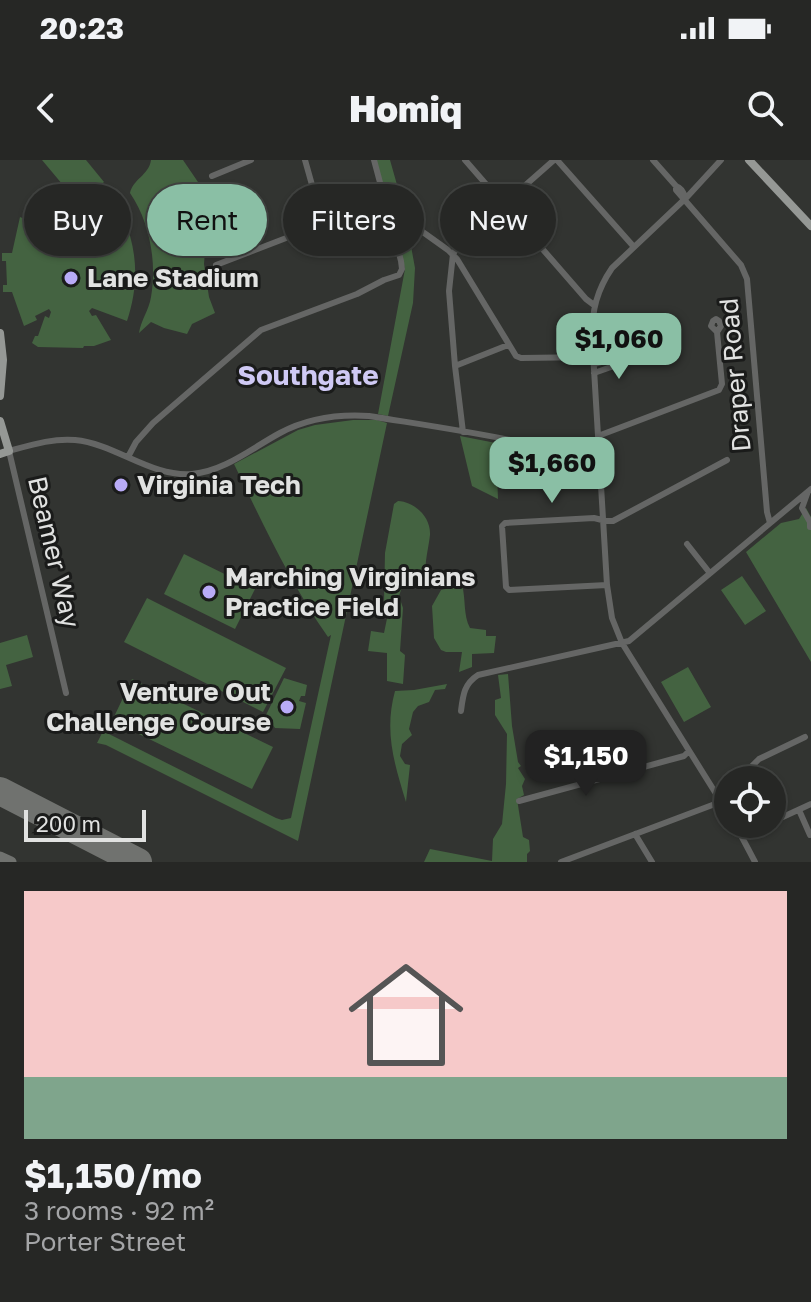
<!DOCTYPE html>
<meta charset="utf-8">
<style>
body{margin:0;font-family:"Golos Text",sans-serif;background:#2e2f2d;color:#f1f3f6;height:100vh;display:flex;flex-direction:column;font-size:30px;white-space:nowrap}
*{box-sizing:border-box;margin:0}
p{font-size:26px;color:#a4a5a7}
.icon{flex:none;width:44px;height:44px;fill:none;stroke:currentColor;stroke-width:2;stroke-linecap:round;stroke-linejoin:round}
.map{position:relative;height:702px;overflow:hidden}
.drawer{display:flex;flex-direction:column;background:#262725;flex:1}
.drawer>*{flex:none}
.banner{position:absolute;left:24px;top:24px;width:764px;height:72px;display:flex;gap:16px}
.tools{position:absolute;left:714px;top:606px;display:grid;gap:16px}
.tools a{display:grid;place-items:center;width:72px;height:72px;border-radius:50%;background:#262725;box-shadow:0 2px 6px #0004,0 0 0 2px #424442;font-size:40px}
.scale{position:absolute;left:24px;bottom:20px;width:122px;box-sizing:border-box;padding-left:8px;border:4px solid #e1e2e1;border-top:0;font-size:22px;line-height:28px;white-space:nowrap;color:#e1e2e1;-webkit-text-stroke:6px #1a1b1a;paint-order:stroke}
.price{position:absolute;translate:-50% -68px;padding:0 18px;border-radius:16px;background:#8abfa5;color:#111;font-size:26px;line-height:52px;filter:drop-shadow(0 2px 4px #0008)}
.price::after{content:'';position:absolute;left:50%;top:48px;width:24px;height:18px;margin-left:-12px;background:inherit;clip-path:polygon(0 0,100% 0,50% 100%)}
.price.active{background:#222;color:#fff}
ul{padding:0;list-style:none}
li{display:grid;align-content:center;gap:16px;height:424px;padding:0 24px}
li+li{border-top:2px solid #424442}
li span{display:grid;place-items:center;height:248px;border-radius:0px;color:#555}
li>.icon{margin-inline-start:auto}
span .icon{width:144px;height:144px;fill:#fffc;stroke-width:1}
li b{font-size:34px}
.tag{padding:0 28px;border-radius:36px;background:#262725;box-shadow:0 2px 6px #0004,0 0 0 2px #424442;font-size:28px;line-height:72px}
.tag.active{background:#8abfa5;color:#111}
.status{display:flex;justify-content:space-between;align-items:center;height:56px;padding:0 40px;background:#262725;direction:ltr}
.status svg{height:22px;fill:currentColor}
header{display:flex;justify-content:space-between;align-items:center;height:104px;padding:0 24px;background:#262725;font-size:36px;font-weight:800}
.map>svg:first-child{display:block}
</style>
<div class="status"><b>20:23</b><svg viewBox="0 0 49 12"><path d="M0 12V9h3v3zM5 12V6h3v6zM10 12V3h3v9zM15 12V0h3v12zM26 1h20v11H26zM47 4h2v5h-2z"/></svg></div>
<header><svg class="icon" aria-label="back" viewBox="0 0 24 24"><path d="M15 5l-7 7 7 7"/></svg>Homiq<svg class="icon" aria-label="search" viewBox="0 0 24 24"><circle cx="10" cy="10" r="6"/><path d="M15 15l6 6"/></svg></header>
<div class="map">
<svg width="811" height="702" viewBox="0 0 811 702">
<rect width="100%" height="100%" fill="#323431"/>
<path fill="#446341" d="M42 0H86L104 22 78 43Z
M151 0H183L198 22 202 33 200 61 205 92 204 104 209 137 215 153 192 164 187 174 164 168 151 162 139 173C141 160 149 150 151 137 157 103 150 62 130 33 133 19 149 15 151 0Z
M376 0H390L405 53 415 108 413 143 388 256 378 254 405 109Z
M86 48 97 54 91 63 88 61 85 67 90 72 123 56C138 91 139 125 127 161L92 148 89 151 92 156 96 155 111 180 94 186H84L83 188 38 187 32 183 35 176H38L45 156 49 158 51 152 49 149 35 156 37 160 24 166 12 132H3V125H7L6 101H2V93H12L20 57 32 62 31 66 45 73 49 68 46 63 43 65 37 56 47 49Z
M353 260H377L387 263 298 681 106 585 97 583 103 571 276 658 282 660 291 658 331 475 328 477C290 423 262 362 234 304L298 270 315 265Z
M460 276 501 284 497 311 498 339 472 326Z
M398 341C415 342 431 357 430 375 429 384 427 392 426 401 425 411 425 417 421 426L402 427 399 436 403 448 400 491 405 495 403 524 387 521V493L368 491 371 471 384 473 390 444 384 442 385 393 394 344Z
M806 348 811 357V502L746 392 781 363 799 359Z
M184 394 255 429 235 469 164 434Z
M742 416 766 451 745 465 721 430Z
M462 425C466 439 463 455 470 468L486 470V476H496L494 493 472 494V507L459 512 462 492H446L441 490 434 478 432 446 441 430Z
M147 438 286 508 263 552 124 482Z
M27 475 33 497 6 505 12 526 0 529V483Z
M688 507 711 547 684 562 661 522Z
M508 514 512 566 518 602 521 606 518 608 525 619 522 626 524 635 517 639 523 677 529 680 530 691 527 694V702H424L430 689 492 701 493 679 502 664 506 624 507 574 495 555V540L501 538 498 515Z
M284 518 307 525 305 536H301L299 541 306 543 300 569 275 568 266 555Z
M132 519 273 587 252 629 112 561Z
M447 524 445 529 435 530 429 542 418 546 413 552 409 569 412 575 402 584 400 596 405 604 410 605 406 642C394 603 384 571 395 531L414 530Z"/>
<g fill="none" stroke-linecap="round" stroke-linejoin="round">
<path stroke="#70726f" stroke-width="11" d="M0 697 11 702
M134 702 135 700"/>
<path stroke="#70726f" stroke-width="28" d="M0 631 138 702"/>
<path stroke="#656665" stroke-width="6" d="M305 0 323 64
M465 0 586 139 594 145
M557 0 634 87
M653 0 676 26C682 28 684 32 685 38
M721 0 687 37 612 108C597 130 592 150 592 176L607 425 612 458 622 483 728 653
M212 16 251 0
M676 26V30L741 105 747 119 767 352 770 363
M413 65 448 90 457 99 516 196 521 198 593 197
M216 105 385 40
M634 192 637 195 634 199 631 195Z
M594 204 632 193
M455 206 508 185
M594 213 634 199
M463 272 455 206 449 131 453 94 461 82 554 0
M598 276 719 230 722 224 717 172 721 166 719 161 716 159 713 161 711 166 717 172
M128 297 136 282 153 263 261 170 357 134 384 120 399 115 402 109 401 101 374 0
M807 334 802 348 810 362V367
M687 384 709 412
M607 425 509 430 506 427 502 366 505 363 594 358 606 361H613L727 300
M66 533 9 291C31 285 53 278 75 280 116 284 150 317 192 314 225 311 252 288 280 273 308 258 338 254 369 256 418 264 467 271 515 281 544 287 570 297 599 297
M461 551C463 535 464 524 478 515L629 481 811 329
M743 620 751 607 759 599 805 577
M519 641 684 596 689 591
M799 650 810 675
M772 662 811 644
M735 664 755 702
M635 674 652 702
M742 676 768 664
M561 702 715 644 728 635"/>
<path stroke="#959895" stroke-width="8" d="M749 0 811 66
M0 173 3 200 0 236
M0 261 9 291 0 294"/>
</g>
<g fill="#b9abf7" stroke="#1a1b1a" stroke-width="3">
<circle cx="71" cy="118" r="8"/>
<circle cx="121" cy="325" r="8"/>
<circle cx="209" cy="432" r="8"/>
<circle cx="287" cy="547" r="8"/>
</g>
<g text-anchor="middle" stroke-width="6" stroke-linejoin="round" paint-order="stroke">
<g font-size="26" font-weight="bold" fill="#e1e2e1" stroke="#1a1b1a" text-anchor="start">
<text x="87" y="127">Lane Stadium</text>
<text x="137" y="334">Virginia Tech</text>
<text x="225" y="426">Marching Virginians<tspan x="225" dy="30">Practice Field</tspan></text>
<text x="271" y="541" text-anchor="end">Venture Out<tspan x="271" dy="30">Challenge Course</tspan></text>
</g>
<g font-size="26" fill="#e1e2e1" stroke="#1a1b1a">
<text transform="translate(735 215) rotate(-95)" y="9">Draper Road</text>
<text transform="translate(54 392) rotate(77)" y="9">Beamer Way</text>
</g>
<g font-size="28" font-weight="bold" fill="#cfc9f4" stroke="#1a1b1a">
<text x="308" y="225">Southgate</text>
</g>
</g>
</svg>
<div class="tools">
<a><svg class="icon" aria-label="locate" viewBox="0 0 24 24"><circle cx="12" cy="12" r="6"/><path d="M12 2v4M12 18v4M2 12h4M18 12h4"/></svg></a>
</div>
<div class="scale">200 m</div>
<b class="price" style="left:619px;top:221px">$1,060</b>
<b class="price" style="left:552px;top:345px">$1,660</b>
<b class="price active" style="left:586px;top:638px">$1,150</b>
<div class="banner">
<a class="tag">Buy</a>
<a class="tag active">Rent</a>
<a class="tag">Filters</a>
<a class="tag">New</a>
</div>
</div>
<section class="drawer">
<ul>
<li><span style="background:linear-gradient(#f6c9c9 75%,#7fa58c 0)"><svg class="icon" aria-label="home" viewBox="0 0 24 24"><path d="M3 11l9-7 9 7M6 9v11h12V9"/></svg></span><div><b>$1,150/mo</b><p>3 rooms · 92 m²</p><p>Porter Street</p></div></li>
</ul>
</section>
